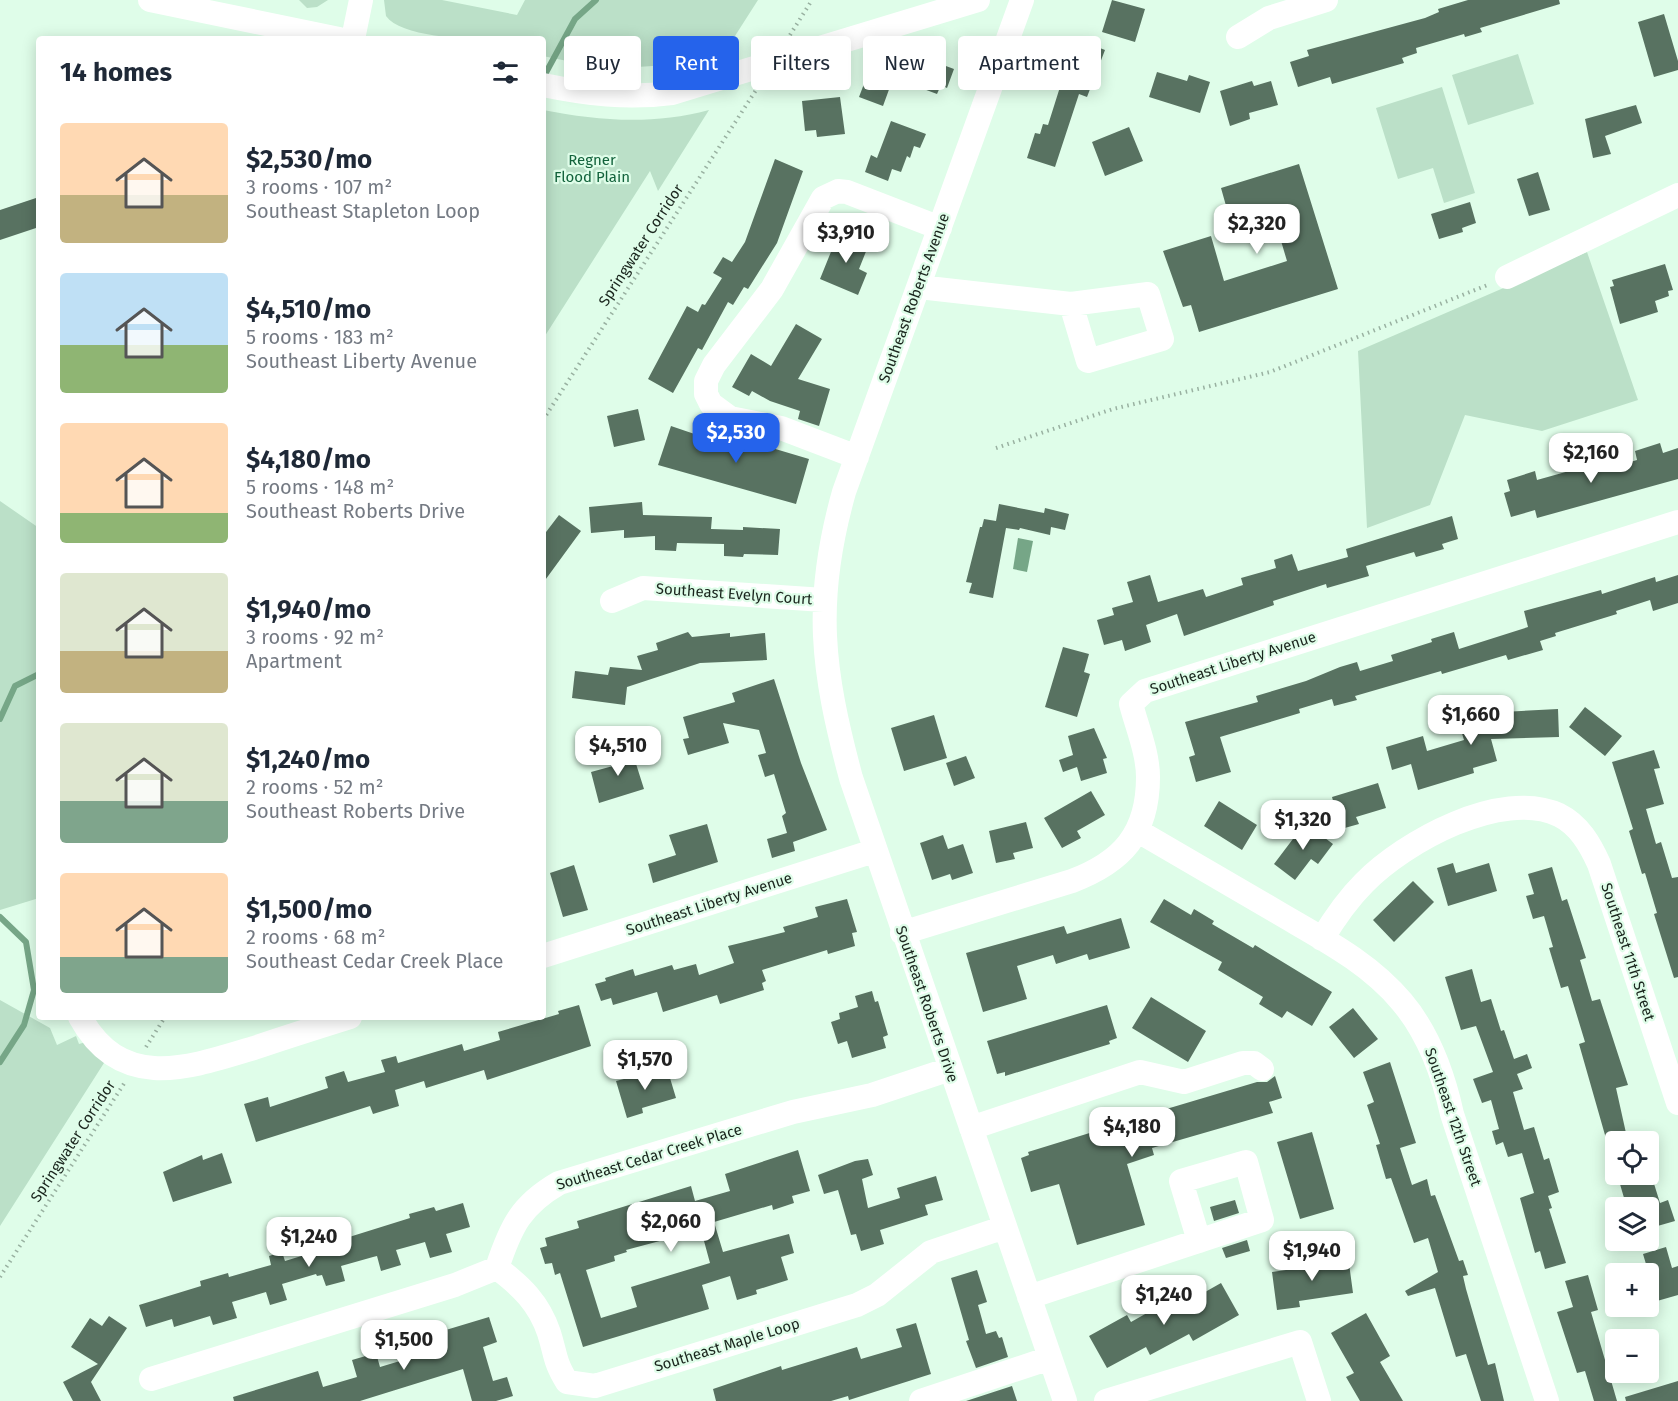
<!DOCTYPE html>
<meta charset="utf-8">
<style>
body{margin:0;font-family:"Fira Sans",sans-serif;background:#f6f6f7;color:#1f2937;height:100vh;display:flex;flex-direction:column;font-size:22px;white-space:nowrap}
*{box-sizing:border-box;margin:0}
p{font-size:20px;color:#747a83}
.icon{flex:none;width:33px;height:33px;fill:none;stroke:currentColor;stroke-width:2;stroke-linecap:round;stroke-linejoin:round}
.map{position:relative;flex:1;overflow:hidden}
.drawer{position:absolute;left:36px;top:36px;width:510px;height:984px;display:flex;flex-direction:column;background:#fff;border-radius:6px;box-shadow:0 3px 15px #0003}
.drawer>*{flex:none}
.banner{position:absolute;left:564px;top:36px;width:570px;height:54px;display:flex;gap:12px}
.buttons{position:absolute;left:1605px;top:1131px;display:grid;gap:12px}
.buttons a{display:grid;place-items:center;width:54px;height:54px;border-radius:6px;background:#fff;box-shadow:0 3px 15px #0003;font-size:30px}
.price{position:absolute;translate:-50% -51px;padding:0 14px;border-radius:12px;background:#fff;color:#222;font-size:20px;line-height:39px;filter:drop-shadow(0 2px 3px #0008)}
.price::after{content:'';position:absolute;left:50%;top:36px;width:18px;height:14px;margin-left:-9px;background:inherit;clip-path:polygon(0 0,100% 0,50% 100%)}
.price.selected{background:#2563eb;color:#fff}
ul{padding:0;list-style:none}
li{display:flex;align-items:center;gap:18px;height:150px;padding:0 24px}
li span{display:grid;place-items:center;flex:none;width:168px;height:120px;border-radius:6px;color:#555}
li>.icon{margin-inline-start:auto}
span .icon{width:72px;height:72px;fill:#fffc;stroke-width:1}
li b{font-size:26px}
h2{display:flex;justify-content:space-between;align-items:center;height:72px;padding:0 24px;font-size:26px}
.chip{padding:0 21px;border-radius:6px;background:#fff;box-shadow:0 3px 15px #0003;font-size:21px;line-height:54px}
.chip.selected{background:#2563eb;color:#fff}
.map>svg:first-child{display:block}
</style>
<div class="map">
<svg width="1678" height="1401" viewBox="0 0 1678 1401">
<rect width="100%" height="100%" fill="#dffde9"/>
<path fill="#bbe0c8" d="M299 0H328L317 7 307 8Z
M384 0H442L517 15 525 0H758L726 50C659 72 612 71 543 56V39C510 39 406 44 386 16Z
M1518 54 1534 104 1468 125 1452 75Z
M1442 87 1475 193 1444 203 1433 168 1398 179 1376 108Z
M543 110C599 121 653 125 709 110L658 191 650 171 543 339Z
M1587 252 1638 400 1542 431 1465 415 1430 505 1367 528 1358 351Z
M0 501 39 528V898L0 910Z
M0 1000 50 1028 57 1045 76 1036 79 1044 93 1040 111 1052 0 1226Z"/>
<path fill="#76a687" d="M1018 538 1033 541 1027 572 1013 569Z"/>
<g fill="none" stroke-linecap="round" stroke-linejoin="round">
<path stroke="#76a687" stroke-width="6" d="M543 78 575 19 596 0
M0 719 15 686 39 674
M0 917 26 942 34 990 24 1025 0 1062"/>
</g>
<path fill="#587261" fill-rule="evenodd" d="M1112 0 1145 9 1135 42 1102 32Z
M1468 0H1559L1560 4 1480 28 1482 32 1465 37 1464 34 1416 48 1417 53 1402 58 1404 63 1332 84 1330 77 1298 87 1290 62 1309 56 1307 50 1425 18 1439 12 1438 9Z
M1664 14 1678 61V70L1654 77 1638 22Z
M1069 36 1105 50 1087 97 1079 94 1055 167 1027 158 1035 133 1040 134 1043 124 1048 125 1060 87 1055 85 1066 58 1061 56Z
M908 52 954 69 947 88 941 85 937 94 897 79Z
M1157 72 1187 81 1189 75 1210 82 1200 113 1149 97Z
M867 76 891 84 883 106 859 97Z
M1252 81 1254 86 1271 81 1278 105 1249 113 1250 119 1230 126 1220 91Z
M840 97 845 134 817 137 816 130 805 131 802 101Z
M1636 105 1642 123 1605 136 1611 154 1593 158 1585 119Z
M891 121 926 134 920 148 914 146 910 158 907 156 901 172 892 169 888 181 865 172 871 155 877 158Z
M1129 127 1143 161 1105 176 1092 142Z
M775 159 803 171 777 243 748 289 744 287 733 305 728 302 702 350 698 348 673 393 648 379 687 306 698 312 702 304 705 305 722 278 713 273 723 257 732 262 745 242Z
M1299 164 1338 289 1199 332 1191 305 1183 307 1163 251 1211 236 1224 281 1287 261 1273 214 1232 227 1221 188Z
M1538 172 1550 210 1529 216 1517 179Z
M39 197V227L0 240V210Z
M1470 202 1476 223 1462 228 1463 232 1439 239 1431 214Z
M839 232 869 244 859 269 867 273 858 295 820 279Z
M1665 264 1673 290 1668 291 1669 296 1655 301 1658 312 1620 324 1610 287 1614 286 1612 280Z
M796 324 822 339 798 379 830 389 819 426 798 419 800 411 770 401 752 391 749 396 732 387 751 354 771 366Z
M638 409 645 440 614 447 607 416Z
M671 426 718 442 720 434 737 439 736 442 771 451 772 448 809 459 796 504 658 465Z
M1660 443 1663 453 1678 448V479L1537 518 1535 510 1511 517 1504 493 1510 491 1507 480 1535 471 1537 480 1587 466 1589 474 1637 460 1635 451Z
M642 502 643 515 712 517 711 529 743 530V527L780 529 778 555 744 554 743 557 724 556V544L677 543 676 551 655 550V536L624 538V530L591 533 589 507Z
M999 504 1044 513 1045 508 1069 514 1065 530 1051 527 1050 535 1020 528 1019 530 1006 528 993 598 969 593 972 583 966 582 980 527H982L984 519 996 521Z
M559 515 581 531 543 583V536Z
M1452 516 1458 539 1442 544 1444 549 1416 557 1414 552 1366 566 1369 576 1327 588 1326 584 1273 601 1274 605 1184 636 1177 614 1146 625 1151 642 1125 651 1122 640 1104 645 1097 620 1114 615 1112 608 1133 602 1127 582 1150 575 1158 602 1203 589 1206 597 1243 585 1241 578 1276 568 1274 560 1292 554 1298 571 1348 557 1346 549Z
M1678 575V603L1653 611 1650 600 1616 611 1617 614 1555 633 1556 636 1540 641 1543 650 1508 660 1506 655 1442 674 1441 671 1355 696 1357 700 1334 706 1332 699 1299 709 1300 713 1220 737 1231 772 1196 782 1189 757 1195 755 1185 722 1258 702 1256 696 1306 681 1340 667 1357 662 1360 671 1393 661 1391 655 1432 642 1431 639 1454 632 1459 649 1528 627 1524 611 1601 590 1602 594 1655 577 1656 582Z
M688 632 692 637 730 633V637L765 633 767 660 700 663 627 687 625 705 572 698 575 671 608 675 610 667 642 670 637 656 658 650 656 643Z
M1063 647 1089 654 1084 672 1090 674 1077 717 1045 707Z
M774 679 801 763 827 830 793 842 795 851 772 858 767 839 787 833 782 816 786 813 774 774 765 777 758 755 766 753 759 730 723 723 729 743 688 755 683 739 689 738 683 717 735 702 732 693Z
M1585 707 1622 736 1605 756 1569 727Z
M1558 709 1559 737 1491 739 1497 761 1473 768 1474 773 1418 790 1411 764 1392 770 1386 747 1423 736 1427 751 1464 740 1460 727 1502 715V712Z
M934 715 947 758 904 771 891 728Z
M1094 728 1107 758 1103 759 1107 773 1081 781 1077 767 1063 772 1059 760 1073 755 1068 736Z
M631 748 644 789 599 803 591 772 613 766 610 754Z
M1654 750 1660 768 1654 769 1664 804 1646 809 1656 844 1661 842 1672 878 1678 877V977L1674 978 1654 914 1657 913 1645 873 1642 874 1629 831 1633 829 1612 762Z
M966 756 975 778 954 786 946 763Z
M1378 783 1386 808 1356 817 1359 824 1341 829 1332 797Z
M1091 791 1105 815 1077 831 1081 838 1062 848 1044 818Z
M1219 801 1257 825 1242 850 1204 826Z
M1026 822 1033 848 1013 853 1015 859 996 863 989 831Z
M1305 823 1333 844 1318 864 1311 859 1295 880 1274 864Z
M707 824 718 862 653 883 648 864 676 855 669 835Z
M943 835 948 849 963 844 973 873 952 880 950 874 932 880 920 843Z
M1453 863 1456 873 1489 863 1497 891 1448 906 1437 868Z
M574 865 588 910 563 917 550 873Z
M1552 867 1562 901 1567 899 1586 958 1580 960 1592 1001 1600 999 1628 1085 1616 1088 1628 1142H1607L1579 1044 1585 1042 1568 986 1561 988 1549 948 1553 947 1544 916 1533 919 1526 896 1534 894 1528 874Z
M1413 881 1434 902 1394 942 1373 920Z
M847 899 857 932 852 933 855 946 828 954 827 950 762 970 766 981 762 983 764 990 720 1004 717 995 663 1012 657 992 613 1005 611 998 601 1001 595 984 606 981 605 978 633 969 635 976 672 965 674 970 696 964 699 975 734 963 728 946 785 932 783 927 818 917 815 907Z
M1164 899 1191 915 1194 909 1214 921 1212 924 1253 948 1255 945 1332 992 1312 1026 1287 1011 1282 1018 1259 1004 1263 997 1218 970 1222 962 1150 922Z
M1121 918 1130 948 1089 960 1087 954 1056 964 1053 955 1017 966 1027 999 983 1012 966 953 1064 926 1067 934Z
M1472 969 1481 1002 1491 999 1501 1031 1504 1030 1514 1059 1527 1054 1532 1068 1517 1074 1523 1089 1513 1092 1524 1130 1534 1127 1544 1160 1549 1158 1559 1192 1548 1196 1552 1208 1549 1209 1566 1263 1545 1269 1540 1251 1535 1253 1520 1198 1534 1193 1522 1153 1508 1157 1503 1142 1496 1145 1492 1131 1499 1129 1491 1100 1482 1103 1473 1079 1493 1072 1476 1026 1461 1030 1445 977Z
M872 991 875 1002 878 1001 888 1035 883 1037 886 1048 852 1058 847 1041 838 1044 831 1022 840 1019 839 1013 858 1007 855 996Z
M1151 997 1206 1031 1188 1062 1132 1028Z
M579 1005 591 1046 487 1080 484 1070 426 1088 424 1081 395 1090 399 1106 373 1114 370 1106 256 1142 244 1104 268 1097 270 1107 328 1088 325 1077 344 1071 348 1082 385 1072 381 1060 396 1056 398 1063 462 1044 464 1051 500 1040 498 1032 559 1014 558 1011Z
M1107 1005 1117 1038 1109 1041 1110 1044 1005 1076V1072L997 1074 987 1041Z
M1353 1008 1378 1039 1354 1058 1329 1027Z
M1390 1062 1416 1143 1400 1148 1412 1185 1427 1179 1431 1196 1435 1195 1459 1261 1463 1260 1468 1275 1463 1276 1466 1289 1488 1365 1495 1363 1504 1401H1481L1466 1354 1456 1357 1435 1288 1408 1296 1405 1291 1438 1272 1428 1238 1414 1243 1391 1178 1386 1179 1376 1145 1380 1144 1367 1105 1374 1102 1363 1072Z
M667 1068 676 1098 642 1108 643 1113 627 1118 616 1081Z
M1275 1076 1282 1098 1269 1102 1273 1113 1152 1148 1154 1155 1127 1164 1145 1225 1077 1245 1059 1184 1031 1192 1021 1158 1029 1155 1028 1152 1135 1119 1136 1123 1164 1115 1163 1110 1257 1082H1267Z
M1312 1132 1334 1209 1300 1219 1277 1142Z
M798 1150 810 1191 792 1196 794 1203 773 1210 772 1205 714 1222 723 1252 789 1234 794 1253 781 1257 788 1280 756 1290 757 1294 737 1300 730 1276 702 1285 709 1309 583 1347 560 1273 555 1275 552 1263 545 1264 540 1248 547 1246 545 1238 579 1228 577 1221 691 1186 695 1201 730 1191 725 1174ZM701 1230 710 1263 631 1287 637 1307 601 1318 586 1270 615 1261 614 1256 627 1252 626 1250Z
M222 1153 232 1183 173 1202 163 1172 202 1155 203 1160Z
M868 1159 873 1175 862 1179 868 1208 900 1198 897 1188 936 1176 943 1200 925 1205 928 1215 880 1230 884 1244 861 1251 856 1234 851 1235 838 1190 824 1194 818 1175 855 1161Z
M1617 1174H1651L1660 1203 1668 1200 1675 1221 1654 1227 1648 1208H1627Z
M1235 1200 1239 1213 1214 1221 1210 1207Z
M463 1203 470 1227 446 1234 452 1252 430 1258 425 1242 396 1250 401 1265 381 1271 377 1256 373 1257 341 1266 345 1281 326 1286 322 1275 317 1276 316 1274 282 1284 287 1300 270 1305 266 1292 232 1302 237 1318 213 1325 210 1316 174 1327 172 1319 146 1327 139 1305 201 1286 200 1281 228 1273 229 1277 271 1265 269 1256 282 1252 285 1261 331 1247 329 1239 345 1234 346 1238 410 1218 409 1214 434 1207 436 1211Z
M1247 1240 1250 1251 1226 1258 1222 1248Z
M1666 1247 1672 1268 1678 1266V1295L1657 1301 1643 1254Z
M1348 1256 1353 1293 1299 1301 1300 1307 1277 1310 1272 1272 1307 1267 1306 1262Z
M977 1270 987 1302 978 1305 986 1334 996 1331 999 1338 1002 1337 1008 1357 976 1368 966 1341 969 1340 951 1278Z
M1588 1275 1598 1310 1591 1312 1617 1401H1594L1585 1371 1577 1373 1557 1312 1573 1307 1565 1281Z
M1221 1283 1239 1315 1193 1341 1189 1334 1150 1355 1146 1347 1107 1368 1089 1336 1127 1315 1131 1322 1170 1300 1175 1309Z
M1366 1313 1390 1356 1380 1362 1403 1401H1360L1346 1377 1354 1373 1331 1333Z
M109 1316 127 1328 91 1382 101 1401H73L63 1382 98 1364 71 1347 90 1318 102 1326Z
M489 1317 497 1342 483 1347 493 1381 507 1377 513 1396 496 1401H472L463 1369 360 1401H234L233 1397 318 1371 323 1387 357 1377 352 1360 376 1353 380 1367 410 1358 406 1342Z
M916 1323 931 1374 849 1400 848 1396 831 1401H716L713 1389 781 1366 782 1370 857 1347 861 1359 902 1347 896 1329Z
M1678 1381V1401H1626L1625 1397Z
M1012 1386 1017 1401H966Z"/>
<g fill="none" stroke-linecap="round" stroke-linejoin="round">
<path stroke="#99b1a1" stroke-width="4" stroke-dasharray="1.5 4.5" stroke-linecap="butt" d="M790 35 812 0
M543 420 756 90
M996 448 1113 409 1270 372 1490 284
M146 1047 165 1017
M0 1277 125 1082"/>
<path stroke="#fff" stroke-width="24" d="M150 0 339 39
M1022 0 844 492C813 602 822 670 851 778L1065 1401
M1238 37 1269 18 1326 0
M353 39 361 0
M543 85C587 94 627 99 672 93L978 0
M1507 277 1678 195
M919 287 1071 304 1148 294 1162 339 1088 361 1071 304
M857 457 781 428 730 418 711 404 706 394V381L714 365 772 289 823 198 838 191 847 192 940 228
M612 601 643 588 824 600
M1138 831C1184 858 1230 885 1277 912 1321 938 1369 962 1402 1002 1429 1034 1443 1073 1452 1114L1547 1401
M902 933 1072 881C1122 862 1148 834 1148 777 1148 753 1137 727 1131 704L1145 691 1678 522
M1322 939C1334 919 1347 900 1364 883 1404 842 1501 788 1559 815 1579 825 1590 844 1599 864L1678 1103
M543 956 874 851
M80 1017C121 1092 188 1068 254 1048 286 1037 318 1027 350 1017
M971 1128 1140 1072 1184 1082 1243 1063H1254L1262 1069
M497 1268C521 1286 539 1303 549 1333 556 1355 554 1361 567 1382L595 1386 857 1305 877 1295 931 1252 1005 1227
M1029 1297 1262 1220 1246 1162 1181 1181 1199 1241
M151 1379 455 1285 497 1268C511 1226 521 1205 559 1183L793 1112 872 1095 950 1069
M921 1401 1050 1358
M1106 1401 1300 1342 1319 1401"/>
</g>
<g text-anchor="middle" stroke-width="4.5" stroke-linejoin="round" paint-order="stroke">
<g font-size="15" fill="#12623b" stroke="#dffde9">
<text x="592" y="165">Regner<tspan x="592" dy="17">Flood Plain</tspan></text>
</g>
<g font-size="15" fill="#1a251d" stroke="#dffde9">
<text transform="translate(641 245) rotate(-57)" y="5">Springwater Corridor</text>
<text transform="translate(914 298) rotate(-70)" y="5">Southeast Roberts Avenue</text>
<text transform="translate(734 594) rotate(4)" y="5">Southeast Evelyn Court</text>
<text transform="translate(1233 663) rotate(-18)" y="5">Southeast Liberty Avenue</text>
<text transform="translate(709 904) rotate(-18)" y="5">Southeast Liberty Avenue</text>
<text transform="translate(1628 952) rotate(72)" y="5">Southeast 11th Street</text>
<text transform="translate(927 1004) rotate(71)" y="5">Southeast Roberts Drive</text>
<text transform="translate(1453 1117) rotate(71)" y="5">Southeast 12th Street</text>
<text transform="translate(73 1141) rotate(-57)" y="5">Springwater Corridor</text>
<text transform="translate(649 1157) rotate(-17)" y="5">Southeast Cedar Creek Place</text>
<text transform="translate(727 1345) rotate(-17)" y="5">Southeast Maple Loop</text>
</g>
</g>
</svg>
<div class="buttons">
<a><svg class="icon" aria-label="locate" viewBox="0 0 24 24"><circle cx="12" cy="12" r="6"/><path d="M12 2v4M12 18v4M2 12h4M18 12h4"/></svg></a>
<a><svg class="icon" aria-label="layers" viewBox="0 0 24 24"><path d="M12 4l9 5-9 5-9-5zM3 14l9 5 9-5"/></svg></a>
<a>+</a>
<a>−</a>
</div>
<b class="price" style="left:1257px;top:255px">$2,320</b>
<b class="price" style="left:846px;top:264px">$3,910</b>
<b class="price selected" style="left:736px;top:464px">$2,530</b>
<b class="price" style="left:1591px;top:484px">$2,160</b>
<b class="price" style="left:1471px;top:746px">$1,660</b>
<b class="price" style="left:618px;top:777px">$4,510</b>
<b class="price" style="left:1303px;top:851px">$1,320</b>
<b class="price" style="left:645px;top:1091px">$1,570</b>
<b class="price" style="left:1132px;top:1158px">$4,180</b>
<b class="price" style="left:671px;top:1253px">$2,060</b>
<b class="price" style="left:309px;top:1268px">$1,240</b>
<b class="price" style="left:1312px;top:1282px">$1,940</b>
<b class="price" style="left:1164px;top:1326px">$1,240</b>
<b class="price" style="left:404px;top:1371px">$1,500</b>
<div class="banner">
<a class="chip">Buy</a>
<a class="chip selected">Rent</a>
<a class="chip">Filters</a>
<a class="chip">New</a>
<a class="chip">Apartment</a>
</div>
<section class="drawer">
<h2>14 homes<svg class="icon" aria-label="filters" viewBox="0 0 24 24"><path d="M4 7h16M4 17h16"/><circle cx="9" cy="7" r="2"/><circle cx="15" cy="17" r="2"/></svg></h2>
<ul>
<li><span style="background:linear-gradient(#ffd9b3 60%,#c2b280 0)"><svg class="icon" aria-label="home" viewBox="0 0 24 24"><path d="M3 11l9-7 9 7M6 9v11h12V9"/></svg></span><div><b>$2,530/mo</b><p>3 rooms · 107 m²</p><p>Southeast Stapleton Loop</p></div></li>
<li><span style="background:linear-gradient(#bfe0f5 60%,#8fb573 0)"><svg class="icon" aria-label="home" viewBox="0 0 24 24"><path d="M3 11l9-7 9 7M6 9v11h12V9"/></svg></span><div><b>$4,510/mo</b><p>5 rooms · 183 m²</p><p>Southeast Liberty Avenue</p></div></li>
<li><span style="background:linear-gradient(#ffd9b3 75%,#8fb573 0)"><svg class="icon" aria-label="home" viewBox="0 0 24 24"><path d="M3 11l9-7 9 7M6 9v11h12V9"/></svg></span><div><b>$4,180/mo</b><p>5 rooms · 148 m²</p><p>Southeast Roberts Drive</p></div></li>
<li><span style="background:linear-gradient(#dfe7d0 65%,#c2b280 0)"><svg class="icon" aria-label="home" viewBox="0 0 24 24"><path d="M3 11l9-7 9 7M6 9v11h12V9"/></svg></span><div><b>$1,940/mo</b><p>3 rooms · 92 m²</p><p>Apartment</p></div></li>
<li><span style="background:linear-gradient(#dfe7d0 65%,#7fa58c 0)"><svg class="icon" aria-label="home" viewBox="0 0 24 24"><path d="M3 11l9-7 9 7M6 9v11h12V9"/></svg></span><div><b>$1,240/mo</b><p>2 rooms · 52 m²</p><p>Southeast Roberts Drive</p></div></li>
<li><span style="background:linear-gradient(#ffd9b3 70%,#7fa58c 0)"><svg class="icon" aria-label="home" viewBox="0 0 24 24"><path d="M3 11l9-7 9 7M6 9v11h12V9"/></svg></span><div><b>$1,500/mo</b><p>2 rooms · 68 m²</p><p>Southeast Cedar Creek Place</p></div></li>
</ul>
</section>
</div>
